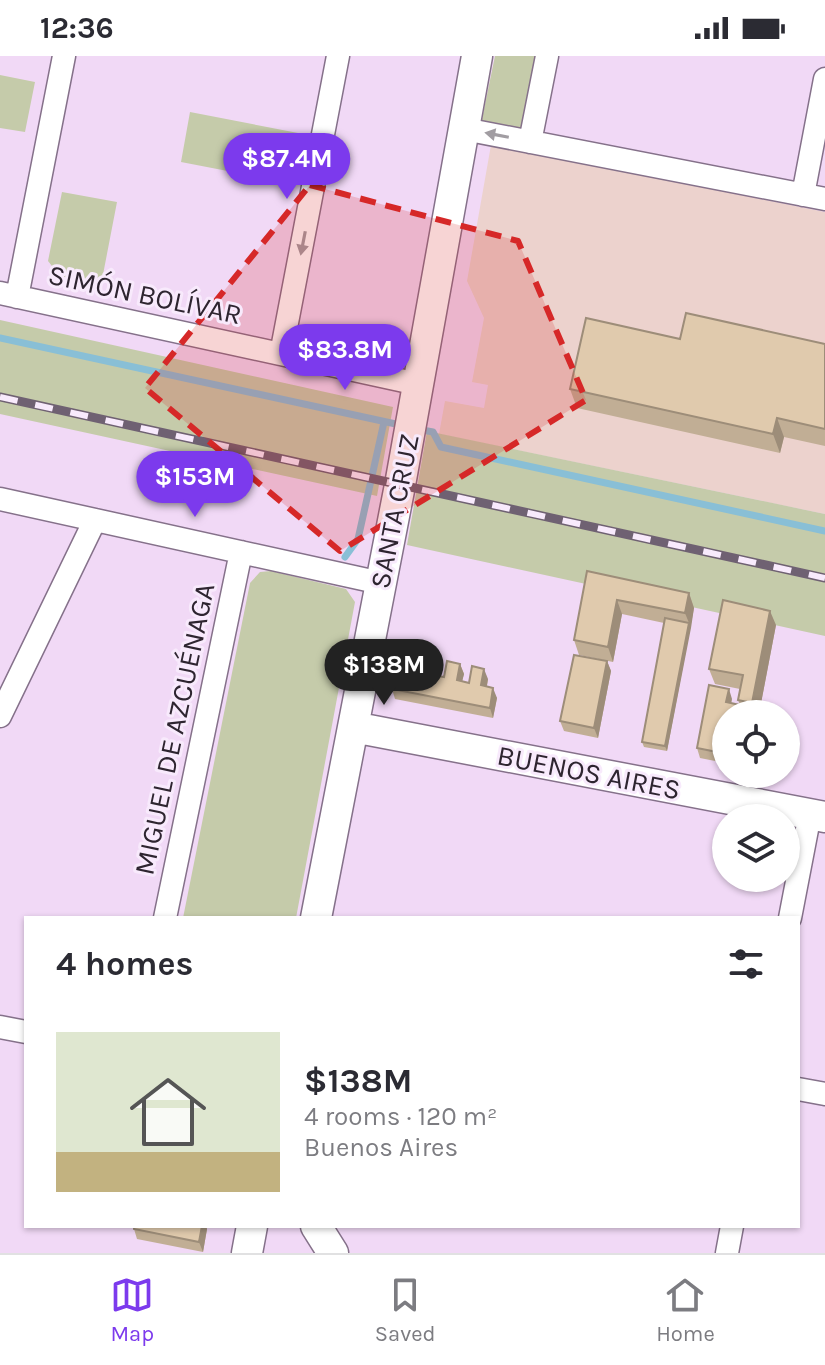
<!DOCTYPE html>
<meta charset="utf-8">
<style>
body{margin:0;font-family:Karla,sans-serif;background:#f7f7f7;color:#2b2b33;height:100vh;display:flex;flex-direction:column;font-size:30px;white-space:nowrap}
*{box-sizing:border-box;margin:0}
p{font-size:26px;color:#7c7c81}
.icon{flex:none;width:44px;height:44px;fill:none;stroke:currentColor;stroke-width:2;stroke-linecap:round;stroke-linejoin:round}
.map{position:relative;flex:1;overflow:hidden}
.details{position:absolute;left:24px;top:860px;width:776px;height:312px;display:flex;flex-direction:column;background:#fff;border-radius:0px;box-shadow:0 2px 6px #0004}
.details>*{flex:none}
.buttons{position:absolute;left:712px;top:644px;display:grid;gap:16px}
.buttons a{display:grid;place-items:center;width:88px;height:88px;border-radius:50%;background:#fff;box-shadow:0 2px 6px #0004;font-size:40px}
.price{position:absolute;translate:-50% -68px;padding:0 18px;border-radius:28px;background:#7c3aed;color:#fff;font-size:26px;line-height:52px;filter:drop-shadow(0 2px 4px #0008)}
.price::after{content:'';position:absolute;left:50%;top:48px;width:24px;height:18px;margin-left:-12px;background:inherit;clip-path:polygon(0 0,100% 0,50% 100%)}
.price.on{background:#222;color:#fff}
ul{padding:0;list-style:none}
li{display:flex;align-items:center;gap:24px;height:200px;padding:0 32px}
li+li{border-top:2px solid #e1e1e2}
li span{display:grid;place-items:center;flex:none;width:224px;height:160px;border-radius:0px;color:#555}
li>.icon{margin-inline-start:auto}
span .icon{width:96px;height:96px;fill:#fffc;stroke-width:1}
li b{font-size:34px}
h2{display:flex;justify-content:space-between;align-items:center;height:96px;padding:0 32px;font-size:34px}
.status{display:flex;justify-content:space-between;align-items:center;height:56px;padding:0 40px;background:#fff;direction:ltr}
.status svg{height:22px;fill:currentColor}
.dock{display:flex;justify-content:space-around;align-items:center;height:112px;border-top:2px solid #e1e1e2;background:#fff;font-size:22px;color:#7c7c81}
.dock a{display:grid;justify-items:center;gap:4px}
.dock .on{color:#7c3aed}
.map>svg:first-child{display:block}
</style>
<div class="status"><b>12:36</b><svg viewBox="0 0 49 12"><path d="M0 12V9h3v3zM5 12V6h3v6zM10 12V3h3v9zM15 12V0h3v12zM26 1h20v11H26zM47 4h2v5h-2z"/></svg></div>
<div class="map">
<svg width="825" height="1197" viewBox="0 0 825 1197">
<rect width="100%" height="100%" fill="#f1d9f6"/>
<path fill="#ecd2cd" d="M491 89 825 156V458L439 378 445 345 484 352 488 329 472 326 484 262 467 225Z"/>
<path fill="#c5cbaa" d="M495 0H535L517 94 477 87Z
M0 19 35 26 25 76 0 72Z
M190 56 298 77 289 127 181 106Z
M62 136 117 146 101 229 60 220 48 205Z
M0 264 393 351 377 440 0 358Z
M427 375 825 458V580L407 489Z
M271 515 346 533 355 546 296 862H183L250 527 260 516Z"/>
<g fill="none" stroke-linecap="round" stroke-linejoin="round">
<path stroke="#89bfd6" stroke-width="7" d="M0 282 405 370
M417 373 433 376 441 391 825 475
M345 501 358 483 384 366"/>
<defs>
<path id="street" d="M464 73 825 143
M530 86 547 0
M803 139 825 23
M0 237 418 328
M17 241 64 0
M281 298 338 0
M0 443 381 527
M0 660 95 464
M165 862 241 496
M790 862 810 758
M0 971 26 976
M798 1033 825 1038
M727 1197 732 1170"/>
<path id="secondary" d="M353 671 825 761
M316 862 400 429 477 0
M316 1170 333 1197
M247 1197 252 1170"/>
</defs>
<use href="#street" stroke="#85718a" stroke-width="25"/>
<use href="#secondary" stroke="#85718a" stroke-width="33"/>
<use href="#street" stroke="#fff" stroke-width="22"/>
<use href="#secondary" stroke="#fff" stroke-width="30"/>
<defs>
<path id="rail" d="M0 341 825 522"/>
</defs>
<use href="#rail" stroke="#6f6172" stroke-width="9"/>
<use href="#rail" stroke="#f8eafc" stroke-width="6" stroke-dasharray="18" stroke-linecap="butt"/>
</g>
<path fill="#c1ae95" d="M680 283 825 288V390L784 381 780 397 577 352 570 333Z
M587 515 689 537 694 552 667 695 644 691 642 686 664 567 622 558 613 606 579 599 574 584Z
M776 569 760 652 774 655 775 658H726V697L722 696 720 706 700 702 697 692 732 643 731 647 740 649 738 644 740 633 715 628 709 613Z
M435 603 439 613 437 620 444 621 460 608 464 618 462 625 469 627 488 623 487 630 497 642 493 662 395 643 392 633Z
M607 605 611 615 598 682 564 675 560 665Z
M134 1170H206L207 1173 203 1196 137 1183 134 1173Z"/>
<path fill="#9d8d79" d="M777 362 784 381 780 397 773 378Z
M689 537 694 552 691 572 685 557Z
M617 544 622 558 613 606 608 591Z
M770 555 776 569 759 658H757L752 647Z
M689 567 691 572 667 695 665 690Z
M435 603 439 613 435 629 432 619Z
M607 605 611 615 598 682 594 672Z
M460 608 464 618 460 634 457 624Z
M484 613 488 623 485 640 481 629Z
M493 632 497 642 493 662 490 652Z
M729 633 732 643 729 656 726 646Z
M719 686 722 696 720 706 717 696Z
M202 1170H206L207 1173 203 1196 199 1186Z"/>
<path fill="#e0caad" stroke="#9d8d79" stroke-width="2" d="M686 257 825 288V373L777 362 773 378 570 333 586 262 680 283Z
M587 515 689 537 685 557 617 544 608 591 574 584Z
M723 544 770 555 752 647 738 644 743 619 709 613Z
M665 562 689 567 665 690 642 686Z
M398 596 435 603 432 619 444 621 447 605 460 608 457 624 469 627 472 610 484 613 481 629 493 632 490 652 392 633Z
M574 599 607 605 594 672 560 665Z
M709 629 729 633 726 646 740 649 738 658H726V688L719 686 717 696 697 692Z
M754 651 774 655 773 658H753Z
M134 1170H202L199 1186 134 1173Z"/>
<defs><path id="oneway-solid" d="M-6-.8H1V-3.2L6.5 0L1 3.2V.8H-6Z" transform="scale(2)"/></defs>
<g fill="#a19da2">
<use href="#oneway-solid" transform="translate(497 79) rotate(-169)"/>
<use href="#oneway-solid" transform="translate(303 187) rotate(101)"/>
</g>
<path fill="#d62828" fill-opacity="0.2" stroke="#d62828" stroke-width="6" stroke-dasharray="16 10" stroke-linejoin="round" d="M310 129 518 185 586 344 340 495 145 332Z"/>
<g text-anchor="middle" stroke-width="6" stroke-linejoin="round" paint-order="stroke">
<g font-size="28" fill="#2e2530" stroke="#f8eafc">
<text transform="translate(145 238) rotate(12)" y="10">SIMÓN BOLÍVAR</text>
<text transform="translate(394 455) rotate(-79)" y="10">SANTA CRUZ</text>
<text transform="translate(174 673) rotate(-78)" y="10">MIGUEL DE AZCUÉNAGA</text>
<text transform="translate(589 716) rotate(11)" y="10">BUENOS AIRES</text>
</g>
</g>
</svg>
<div class="buttons">
<a><svg class="icon" aria-label="locate" viewBox="0 0 24 24"><circle cx="12" cy="12" r="6"/><path d="M12 2v4M12 18v4M2 12h4M18 12h4"/></svg></a>
<a><svg class="icon" aria-label="layers" viewBox="0 0 24 24"><path d="M12 4l9 5-9 5-9-5zM3 14l9 5 9-5"/></svg></a>
</div>
<b class="price" style="left:287px;top:145px">$87.4M</b>
<b class="price" style="left:345px;top:336px">$83.8M</b>
<b class="price" style="left:195px;top:463px">$153M</b>
<b class="price on" style="left:384px;top:651px">$138M</b>
<section class="details">
<h2>4 homes<svg class="icon" aria-label="filters" viewBox="0 0 24 24"><path d="M4 7h16M4 17h16"/><circle cx="9" cy="7" r="2"/><circle cx="15" cy="17" r="2"/></svg></h2>
<ul>
<li><span style="background:linear-gradient(#dfe7d0 75%,#c2b280 0)"><svg class="icon" aria-label="home" viewBox="0 0 24 24"><path d="M3 11l9-7 9 7M6 9v11h12V9"/></svg></span><div><b>$138M</b><p>4 rooms · 120 m²</p><p>Buenos Aires</p></div></li>
</ul>
</section>
</div>
<nav class="dock">
<a class="on"><svg class="icon" aria-label="map" viewBox="0 0 24 24"><path d="M3 6l6-2 6 2 6-2v14l-6 2-6-2-6 2zM9 4v14M15 6v14"/></svg>Map</a>
<a><svg class="icon" aria-label="saved" viewBox="0 0 24 24"><path d="M7 4h10v16l-5-4-5 4z"/></svg>Saved</a>
<a><svg class="icon" aria-label="home" viewBox="0 0 24 24"><path d="M3 11l9-7 9 7M6 9v11h12V9"/></svg>Home</a>
</nav>
